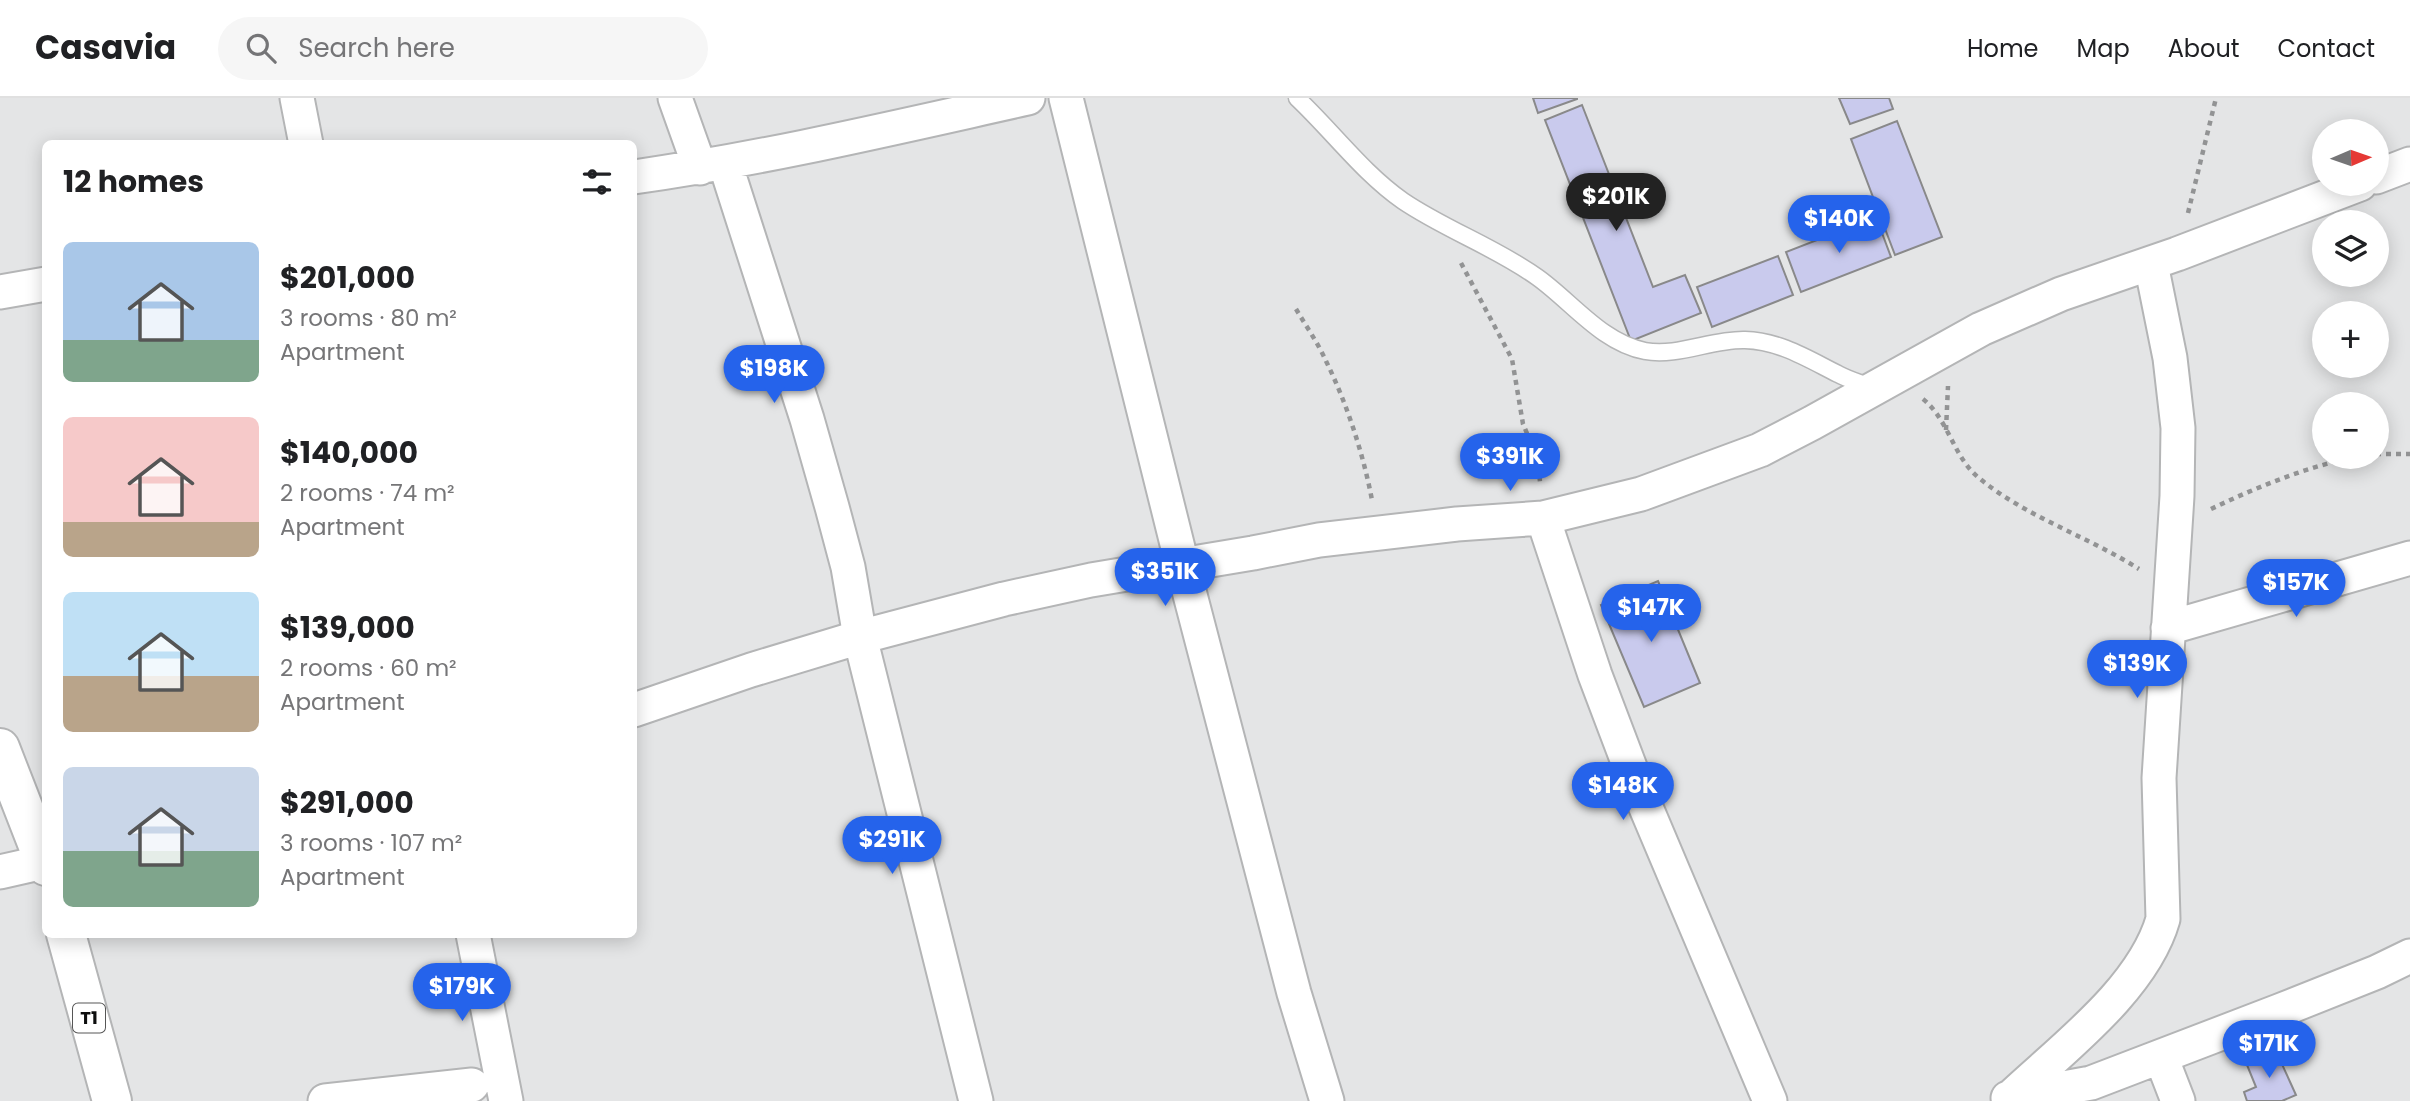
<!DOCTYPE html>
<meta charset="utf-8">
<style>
body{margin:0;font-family:Poppins,sans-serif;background:#f6f6f6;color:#202124;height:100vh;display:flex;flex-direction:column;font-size:26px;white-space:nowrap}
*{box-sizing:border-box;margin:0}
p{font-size:23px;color:#757577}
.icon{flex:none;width:38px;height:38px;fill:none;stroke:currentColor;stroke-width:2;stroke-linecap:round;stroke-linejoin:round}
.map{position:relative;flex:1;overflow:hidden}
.side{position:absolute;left:42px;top:42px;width:595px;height:798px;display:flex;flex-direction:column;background:#fff;border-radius:10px;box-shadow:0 4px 18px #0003}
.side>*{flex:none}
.needle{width:46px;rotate:88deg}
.controls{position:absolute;left:2312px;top:21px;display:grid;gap:14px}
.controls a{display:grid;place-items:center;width:77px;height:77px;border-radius:50%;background:#fff;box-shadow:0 4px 18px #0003;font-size:35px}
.price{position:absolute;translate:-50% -60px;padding:0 16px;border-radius:24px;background:#2563eb;color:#fff;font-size:23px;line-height:46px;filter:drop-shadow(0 2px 4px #0008)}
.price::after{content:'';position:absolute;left:50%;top:42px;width:21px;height:16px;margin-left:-10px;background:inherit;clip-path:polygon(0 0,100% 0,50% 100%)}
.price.on{background:#222;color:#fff}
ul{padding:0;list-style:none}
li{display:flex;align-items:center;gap:21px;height:175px;padding:0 21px}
li span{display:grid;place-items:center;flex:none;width:196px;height:140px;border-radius:10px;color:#555}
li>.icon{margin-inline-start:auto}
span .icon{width:84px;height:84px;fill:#fffc;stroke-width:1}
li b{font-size:30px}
h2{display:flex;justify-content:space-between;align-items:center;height:84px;padding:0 21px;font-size:30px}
header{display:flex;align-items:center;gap:42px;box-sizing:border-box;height:98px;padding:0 35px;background:#fff;border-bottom:2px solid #e0e0e0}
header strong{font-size:33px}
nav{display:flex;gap:38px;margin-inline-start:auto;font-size:24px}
.search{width:490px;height:63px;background:#f6f6f6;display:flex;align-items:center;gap:18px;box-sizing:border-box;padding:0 24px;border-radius:38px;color:#757577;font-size:26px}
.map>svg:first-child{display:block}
</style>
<header>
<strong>Casavia</strong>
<div class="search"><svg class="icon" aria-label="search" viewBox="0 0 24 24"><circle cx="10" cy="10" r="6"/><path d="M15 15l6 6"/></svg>Search here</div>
<nav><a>Home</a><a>Map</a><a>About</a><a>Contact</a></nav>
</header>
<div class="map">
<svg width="2410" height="1003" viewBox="0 0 2410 1003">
<rect width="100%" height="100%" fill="#e4e5e6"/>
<path fill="#c9caed" stroke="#89898a" stroke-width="2" d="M1533 0H1577V1L1538 15Z
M1839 0H1889L1893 11 1850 26Z
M1582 7 1653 189 1685 177 1701 215 1631 243 1545 22Z
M1897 23 1942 139 1895 157 1851 41Z
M1876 119 1891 159 1801 194 1786 154Z
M1778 158 1793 197 1712 229 1697 189Z
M1658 483 1700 585 1644 609 1601 507Z
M2276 953 2296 997 2282 1003H2247L2244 994 2256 989 2247 967Z"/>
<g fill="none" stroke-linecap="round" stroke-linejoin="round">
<defs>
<path id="lane" d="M1297 0C1333 34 1363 75 1403 103 1446 132 1495 149 1537 179 1571 203 1602 245 1645 253 1678 259 1712 241 1745 242 1780 243 1808 261 1838 276 1849 282 1861 285 1873 290"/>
<path id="street" d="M297 0 306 46
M675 0 700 70
M1066 0 1182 466 1294 895 1327 1003
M725 65 807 321 832 409 848 469 860 539 976 1003
M634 79C767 60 897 29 1028 0
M2376 79 2410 66
M0 194 46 186
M1543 420 1595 577 1639 693 1770 1003
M2168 530 2410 460
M634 612 751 572 860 539 1004 501 1091 482 1253 455 1319 442 1457 426 1543 420 1641 396 1760 352 1812 325 1981 231 2061 196 2177 156 2360 86
M0 774 44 764
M473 836 506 1003
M2161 959 2178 1003
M2008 1000 2091 985 2279 913 2377 874 2410 858
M325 1003 472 987
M2012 1003 2011 999C2062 951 2143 891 2163 821L2159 680 2177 398 2178 330 2170 260 2151 166"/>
<path id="highway" d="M0 650 46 768
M66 836 112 1003"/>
</defs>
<use href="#lane" stroke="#b4b5b6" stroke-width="19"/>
<use href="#street" stroke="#b4b5b6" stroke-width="37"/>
<use href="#highway" stroke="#b4b5b6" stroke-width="42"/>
<path stroke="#929394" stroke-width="4.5" stroke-dasharray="5 5" stroke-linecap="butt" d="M2188 115 2216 0
M1461 165 1512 261 1523 326 1538 361 1540 384
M1296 211C1306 228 1318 245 1326 263 1347 306 1363 355 1372 402
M1923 301C1949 322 1953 359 1979 380 2026 419 2087 438 2139 471
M1946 332 1948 288
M2376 356H2410
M2211 411C2257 389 2304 370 2354 359"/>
<use href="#lane" stroke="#fff" stroke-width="16"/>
<use href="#street" stroke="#fff" stroke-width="33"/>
<use href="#highway" stroke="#fff" stroke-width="38"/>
</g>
<g text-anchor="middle" stroke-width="7" stroke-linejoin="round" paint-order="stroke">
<rect fill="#fff" stroke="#565656" stroke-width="2" x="73" y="905.5" width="32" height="29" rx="5"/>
<g font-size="18" font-weight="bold" fill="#0d0e0e">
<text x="89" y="926">T1</text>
</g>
</g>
</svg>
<div class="controls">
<a><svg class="needle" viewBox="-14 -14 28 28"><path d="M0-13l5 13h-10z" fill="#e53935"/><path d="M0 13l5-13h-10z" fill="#757577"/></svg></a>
<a><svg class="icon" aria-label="layers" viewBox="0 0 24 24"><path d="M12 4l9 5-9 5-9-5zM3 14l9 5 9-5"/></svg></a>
<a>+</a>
<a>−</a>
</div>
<b class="price on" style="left:1616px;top:135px">$201K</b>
<b class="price" style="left:1839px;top:157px">$140K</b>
<b class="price" style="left:774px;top:307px">$198K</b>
<b class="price" style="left:1510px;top:395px">$391K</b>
<b class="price" style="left:1165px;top:510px">$351K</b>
<b class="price" style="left:2296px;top:521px">$157K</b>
<b class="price" style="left:1651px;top:546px">$147K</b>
<b class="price" style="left:2137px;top:602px">$139K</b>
<b class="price" style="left:1623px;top:724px">$148K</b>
<b class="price" style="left:892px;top:778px">$291K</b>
<b class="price" style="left:462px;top:925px">$179K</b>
<b class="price" style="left:2269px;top:982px">$171K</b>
<section class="side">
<h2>12 homes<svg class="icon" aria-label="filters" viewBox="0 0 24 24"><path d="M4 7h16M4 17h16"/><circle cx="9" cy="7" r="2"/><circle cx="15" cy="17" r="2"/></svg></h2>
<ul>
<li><span style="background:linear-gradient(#a9c7e8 70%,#7fa58c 0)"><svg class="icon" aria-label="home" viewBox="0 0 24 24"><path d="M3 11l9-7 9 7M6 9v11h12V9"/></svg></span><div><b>$201,000</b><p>3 rooms · 80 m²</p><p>Apartment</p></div></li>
<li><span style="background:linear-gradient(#f6c9c9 75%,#b9a48a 0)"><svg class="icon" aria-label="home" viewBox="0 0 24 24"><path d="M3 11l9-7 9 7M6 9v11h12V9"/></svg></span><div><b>$140,000</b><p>2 rooms · 74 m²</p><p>Apartment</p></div></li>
<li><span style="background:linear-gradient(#bfe0f5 60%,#b9a48a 0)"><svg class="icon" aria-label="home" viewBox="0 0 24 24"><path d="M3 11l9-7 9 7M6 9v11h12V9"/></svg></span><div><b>$139,000</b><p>2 rooms · 60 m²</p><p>Apartment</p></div></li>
<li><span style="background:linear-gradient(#c9d6e8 60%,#7fa58c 0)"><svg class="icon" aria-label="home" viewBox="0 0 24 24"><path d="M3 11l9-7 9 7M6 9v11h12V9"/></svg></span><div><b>$291,000</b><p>3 rooms · 107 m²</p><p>Apartment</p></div></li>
</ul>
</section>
</div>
